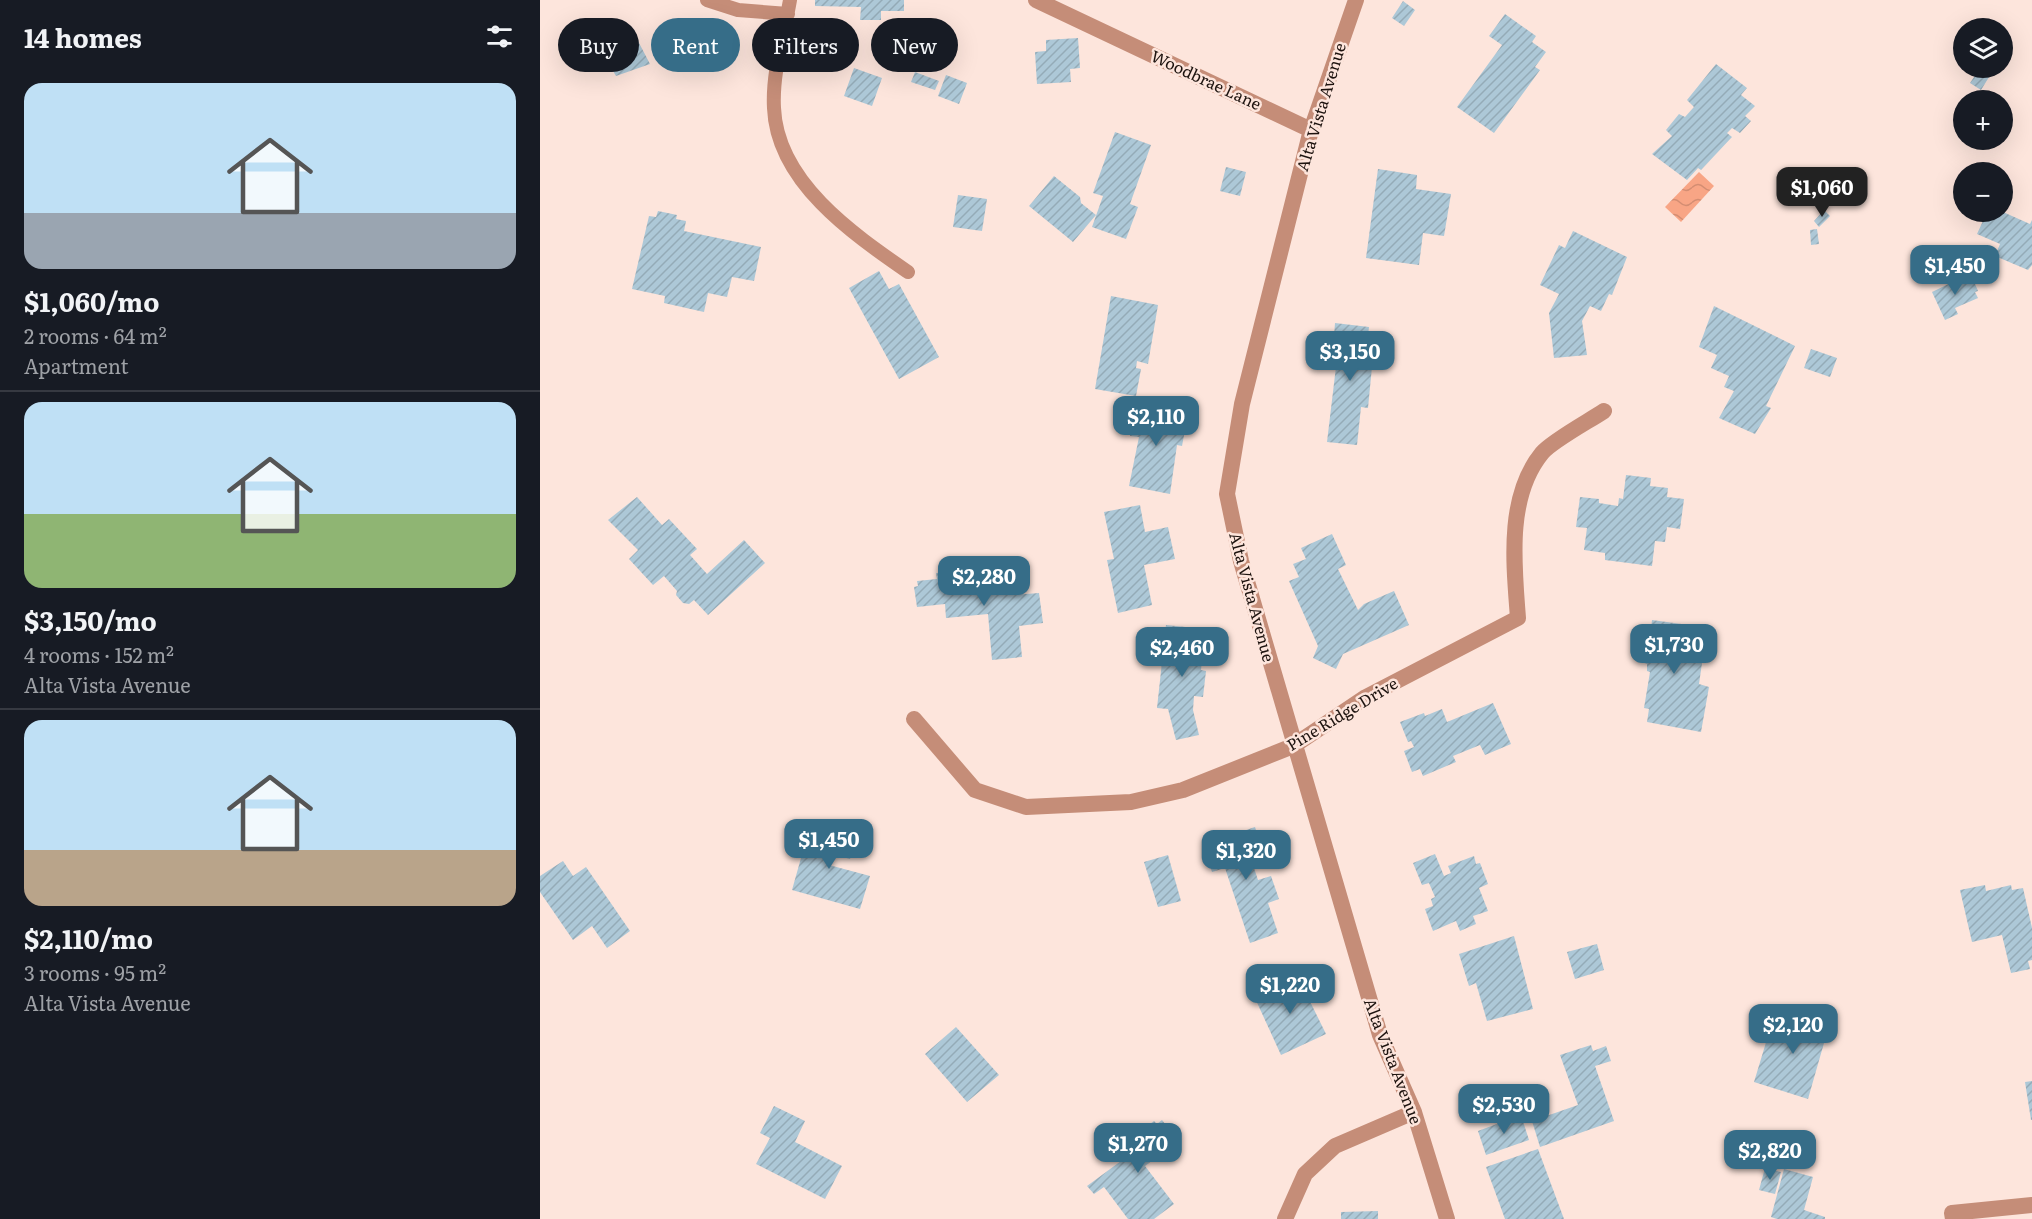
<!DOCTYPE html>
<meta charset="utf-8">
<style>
body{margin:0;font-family:Literata,serif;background:#242831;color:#f1f3f6;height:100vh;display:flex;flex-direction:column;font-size:22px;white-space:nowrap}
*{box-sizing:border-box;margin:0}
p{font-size:20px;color:#9ea1a6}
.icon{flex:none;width:33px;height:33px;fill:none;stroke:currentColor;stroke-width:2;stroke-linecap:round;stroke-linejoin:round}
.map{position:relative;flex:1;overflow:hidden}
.details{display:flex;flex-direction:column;background:#171b24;width:540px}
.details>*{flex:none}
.top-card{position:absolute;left:18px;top:18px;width:570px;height:54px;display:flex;gap:12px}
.buttons{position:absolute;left:1413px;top:18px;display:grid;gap:12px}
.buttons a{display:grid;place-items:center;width:60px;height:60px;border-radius:50%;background:#171b24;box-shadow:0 6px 24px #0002;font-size:30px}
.price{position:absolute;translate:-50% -51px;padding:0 14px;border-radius:12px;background:#366d88;color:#fff;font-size:20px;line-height:39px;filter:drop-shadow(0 2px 3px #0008)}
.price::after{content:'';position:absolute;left:50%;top:36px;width:18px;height:14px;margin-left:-9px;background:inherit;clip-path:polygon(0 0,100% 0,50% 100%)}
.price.current{background:#222;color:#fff}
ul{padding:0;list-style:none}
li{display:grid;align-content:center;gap:12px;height:318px;padding:0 24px}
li+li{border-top:2px solid #363941}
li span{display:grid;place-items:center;height:186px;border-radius:18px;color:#555}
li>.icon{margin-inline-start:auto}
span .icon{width:108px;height:108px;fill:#fffc;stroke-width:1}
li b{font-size:26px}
h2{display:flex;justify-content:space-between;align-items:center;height:72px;padding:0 24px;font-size:26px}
.tag{padding:0 21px;border-radius:27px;background:#171b24;box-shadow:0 6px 24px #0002;font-size:21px;line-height:54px}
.tag.current{background:#366d88;color:#fff}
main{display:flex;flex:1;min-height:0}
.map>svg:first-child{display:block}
</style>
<main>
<section class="details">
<h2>14 homes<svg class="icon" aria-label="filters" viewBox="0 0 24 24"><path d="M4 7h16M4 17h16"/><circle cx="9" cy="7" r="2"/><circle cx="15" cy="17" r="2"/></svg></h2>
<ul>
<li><span style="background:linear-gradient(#bfe0f5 70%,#9aa5b1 0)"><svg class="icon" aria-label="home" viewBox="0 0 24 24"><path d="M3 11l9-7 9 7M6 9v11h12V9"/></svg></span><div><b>$1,060/mo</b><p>2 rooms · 64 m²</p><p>Apartment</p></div></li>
<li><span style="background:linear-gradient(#bfe0f5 60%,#8fb573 0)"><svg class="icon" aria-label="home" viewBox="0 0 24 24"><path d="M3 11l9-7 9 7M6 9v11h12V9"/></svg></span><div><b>$3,150/mo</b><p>4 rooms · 152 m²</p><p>Alta Vista Avenue</p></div></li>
<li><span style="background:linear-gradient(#bfe0f5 70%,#b9a48a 0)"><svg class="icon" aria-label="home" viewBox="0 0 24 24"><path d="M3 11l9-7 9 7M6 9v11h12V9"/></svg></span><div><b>$2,110/mo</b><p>3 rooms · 95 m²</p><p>Alta Vista Avenue</p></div></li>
</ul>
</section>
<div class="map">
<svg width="1492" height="1219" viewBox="0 0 1492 1219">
<defs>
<pattern id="water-waves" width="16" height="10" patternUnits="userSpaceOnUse" patternTransform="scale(1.5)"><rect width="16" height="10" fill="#f8a585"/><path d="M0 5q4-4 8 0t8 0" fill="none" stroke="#d48d72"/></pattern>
<pattern id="building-hatch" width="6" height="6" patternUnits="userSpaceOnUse" patternTransform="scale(1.5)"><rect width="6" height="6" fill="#adc8d7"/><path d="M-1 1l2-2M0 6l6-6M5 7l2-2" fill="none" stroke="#94abb7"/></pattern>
</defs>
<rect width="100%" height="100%" fill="#fde5dc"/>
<path fill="url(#water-waves)" d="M1159 172 1174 186 1141 222 1125 207Z"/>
<path fill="url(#building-hatch)" d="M275 0H364V11H341V20H320L321 7 275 6Z
M863 1 875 10 864 26 852 18Z
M965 14 996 36 992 42 1006 52 995 67 1000 70 954 133 917 107 962 45 949 36Z
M157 32 173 52 156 65 140 45Z
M538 38 540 68 530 69 531 82 497 84 495 52 506 51V40Z
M98 41 110 64 76 76 63 54Z
M1176 64 1207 88 1201 95 1215 106 1205 116 1211 121 1200 133 1192 128 1187 133 1192 137 1161 170 1158 168 1147 180 1112 154 1132 136 1126 130 1139 114 1145 117 1154 107 1147 100Z
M314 68 342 78 332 106 304 96Z
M1440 68 1454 69 1441 90 1430 83Z
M375 72 399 81 395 90 371 82Z
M406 75 427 83 419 104 398 96Z
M575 132 611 145 590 204 598 207 586 239 552 227 563 196 553 193Z
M686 167 706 172 700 196 680 191Z
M838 169 877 175 876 189 911 194 904 236 883 233 879 265 826 258Z
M514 176 540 197 541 203 556 215 533 242 489 206Z
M418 195 447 199 442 231 413 227Z
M1284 210 1290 216 1279 227 1274 221Z
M118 211 137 215 136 219 146 221 144 231 221 247 214 281 192 277 187 297 168 293 164 312 124 303 125 296 92 289 109 216 116 217Z
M1447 212H1463L1490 224 1492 220V265L1488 270 1455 256 1460 244 1437 234Z
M1277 229 1279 244 1271 245 1270 230Z
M1033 231 1087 257 1072 295 1069 294 1061 311 1050 306 1042 321 1047 355 1014 358 1009 313 1019 294 1000 285 1019 245 1025 248Z
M339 271 349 289 359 284 399 357 359 379 309 288Z
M1427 275 1429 281 1433 279 1438 291 1435 292 1438 298 1415 308 1418 314 1405 320 1392 292Z
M571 296 618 305 608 364 597 361 596 368 601 369 596 396 555 389Z
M1174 306 1255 346 1226 406 1231 408 1215 434 1179 418 1194 391 1184 387 1189 376 1171 368 1177 355 1159 347Z
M795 323 829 327 827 345 834 346 828 408 821 407 817 445 787 442 798 350 793 349Z
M1271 349 1297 358 1290 377 1264 368Z
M596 405 648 414 642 446 637 445 630 494 589 486 599 437 590 436Z
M1086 475 1111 478 1110 486 1128 488 1127 497 1144 499 1140 529 1127 527 1125 542 1115 541 1112 566 1065 560V553L1044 550 1047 528 1036 527 1040 497 1059 499V503L1078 506 1079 498 1083 499Z
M97 497 122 525 129 519 157 549 150 555 167 574 204 540 225 563 168 615 154 600 149 604 143 603 136 595 137 591 124 576 113 585 89 559 98 550 68 520Z
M600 505 605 532 628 527 635 559 604 565 612 605 578 613 567 560 574 559 564 512Z
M792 534 806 565 798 569 818 610 824 604 854 591 869 625 803 654 796 669 773 658 778 646 749 581 759 577 753 564 766 559 761 548Z
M425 570 426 576 451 573 458 586 471 585 472 595 499 593 503 623 479 626 482 657 452 660 448 614 406 618 405 604 377 607 374 587 378 586 377 581 397 579 396 573Z
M1112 620 1156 626 1154 633 1166 635 1159 684 1169 687 1161 732 1107 722 1109 709 1104 708 1110 672 1107 671V664L1099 661 1104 628 1111 629Z
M626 625 665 629 661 670 666 671 663 697 654 696 653 710 659 735 636 740 628 709 617 708Z
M953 703 971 744 945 755 940 745 913 756 916 762 883 776 880 769 872 772 864 751 874 747 871 741 868 742 860 722 884 713 885 716 902 709 907 722Z
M270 826 315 839 310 859 291 854 289 865 330 876 320 909 252 890Z
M715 827 724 855 711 859 718 880 731 876 739 899 728 903 738 933 710 943 685 868 672 872 663 845Z
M895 854 904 876 911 873 908 866 934 856 936 864 940 863 948 884 939 888 948 911 933 916 936 924 920 931 916 921 893 931 885 909 893 906 891 899 895 897 889 883 882 885 873 863Z
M628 855 641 901 618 907 604 862Z
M23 861 33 876 46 867 90 931 67 948 52 926 33 940 0 892V876Z
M1445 885 1446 891 1471 885 1472 890 1483 888 1492 928V960L1488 961 1490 969 1471 973 1462 935 1432 942 1420 890Z
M974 936 993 1009 947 1021 936 983 929 986 919 954Z
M1057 944 1064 970 1035 979 1027 952Z
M757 975 786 1034 741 1055 714 996Z
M1260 1012 1290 1022 1268 1099 1214 1082 1234 1016 1254 1022 1256 1025Z
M416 1027 459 1075 427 1102 385 1054Z
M1051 1045 1053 1051 1066 1046 1071 1061 1055 1066 1074 1121 1000 1147 992 1121 1038 1105 1020 1055Z
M1492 1081V1120H1491L1485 1082Z
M234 1106 265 1121 255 1142 302 1166 285 1199 216 1164 230 1138 220 1133Z
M981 1115 989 1140 946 1155 938 1131Z
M622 1120 638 1141 605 1166 634 1204 614 1219H588L564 1187 554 1194 547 1186 581 1161 573 1151 614 1121 617 1124Z
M998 1149 1024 1219H965L946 1167Z
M1225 1168 1241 1172 1235 1194 1219 1190Z
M1244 1169 1273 1177 1264 1210 1285 1217V1219H1237L1231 1217Z
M838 1211V1219H801V1212Z"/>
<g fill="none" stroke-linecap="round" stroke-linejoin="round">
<path stroke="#c58d78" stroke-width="14" d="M167 0 198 10 248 14
M250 0C244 35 232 73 234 108 237 182 313 234 368 272"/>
<path stroke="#c58d78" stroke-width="16" d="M496 0 771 130
M816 0 771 130 702 404 687 494 701 561 840 1035 874 1112 907 1219
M374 719 435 790 486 807 591 802 643 790 753 746 826 697 978 618C974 565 966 497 1002 453 1012 441 1049 421 1064 411
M745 1219 765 1174 795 1146 874 1112
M1413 1219 1412 1213 1492 1205"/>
</g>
<g text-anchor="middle" stroke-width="5" stroke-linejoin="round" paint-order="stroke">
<g font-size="16" fill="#1d130f" stroke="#fde5dc">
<text transform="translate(666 80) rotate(25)" y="6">Woodbrae Lane</text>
<text transform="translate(781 107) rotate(-73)" y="6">Alta Vista Avenue</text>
<text transform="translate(712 597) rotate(75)" y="6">Alta Vista Avenue</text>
<text transform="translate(802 714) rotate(-31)" y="6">Pine Ridge Drive</text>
<text transform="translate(853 1061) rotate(69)" y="6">Alta Vista Avenue</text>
</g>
</g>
</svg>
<div class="buttons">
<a><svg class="icon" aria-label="layers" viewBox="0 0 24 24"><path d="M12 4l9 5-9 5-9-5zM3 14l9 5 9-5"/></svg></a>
<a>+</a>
<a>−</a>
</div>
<b class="price current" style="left:1282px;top:218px">$1,060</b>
<b class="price" style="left:1415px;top:296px">$1,450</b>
<b class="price" style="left:810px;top:382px">$3,150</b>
<b class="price" style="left:616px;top:447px">$2,110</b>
<b class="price" style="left:444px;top:607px">$2,280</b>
<b class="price" style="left:1134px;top:675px">$1,730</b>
<b class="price" style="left:642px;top:678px">$2,460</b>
<b class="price" style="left:289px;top:870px">$1,450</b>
<b class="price" style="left:706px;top:881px">$1,320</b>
<b class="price" style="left:750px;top:1015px">$1,220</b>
<b class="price" style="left:1253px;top:1055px">$2,120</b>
<b class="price" style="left:964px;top:1135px">$2,530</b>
<b class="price" style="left:598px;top:1174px">$1,270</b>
<b class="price" style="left:1230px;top:1181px">$2,820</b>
<div class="top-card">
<a class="tag">Buy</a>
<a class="tag current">Rent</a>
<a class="tag">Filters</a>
<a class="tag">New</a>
</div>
</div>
</main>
